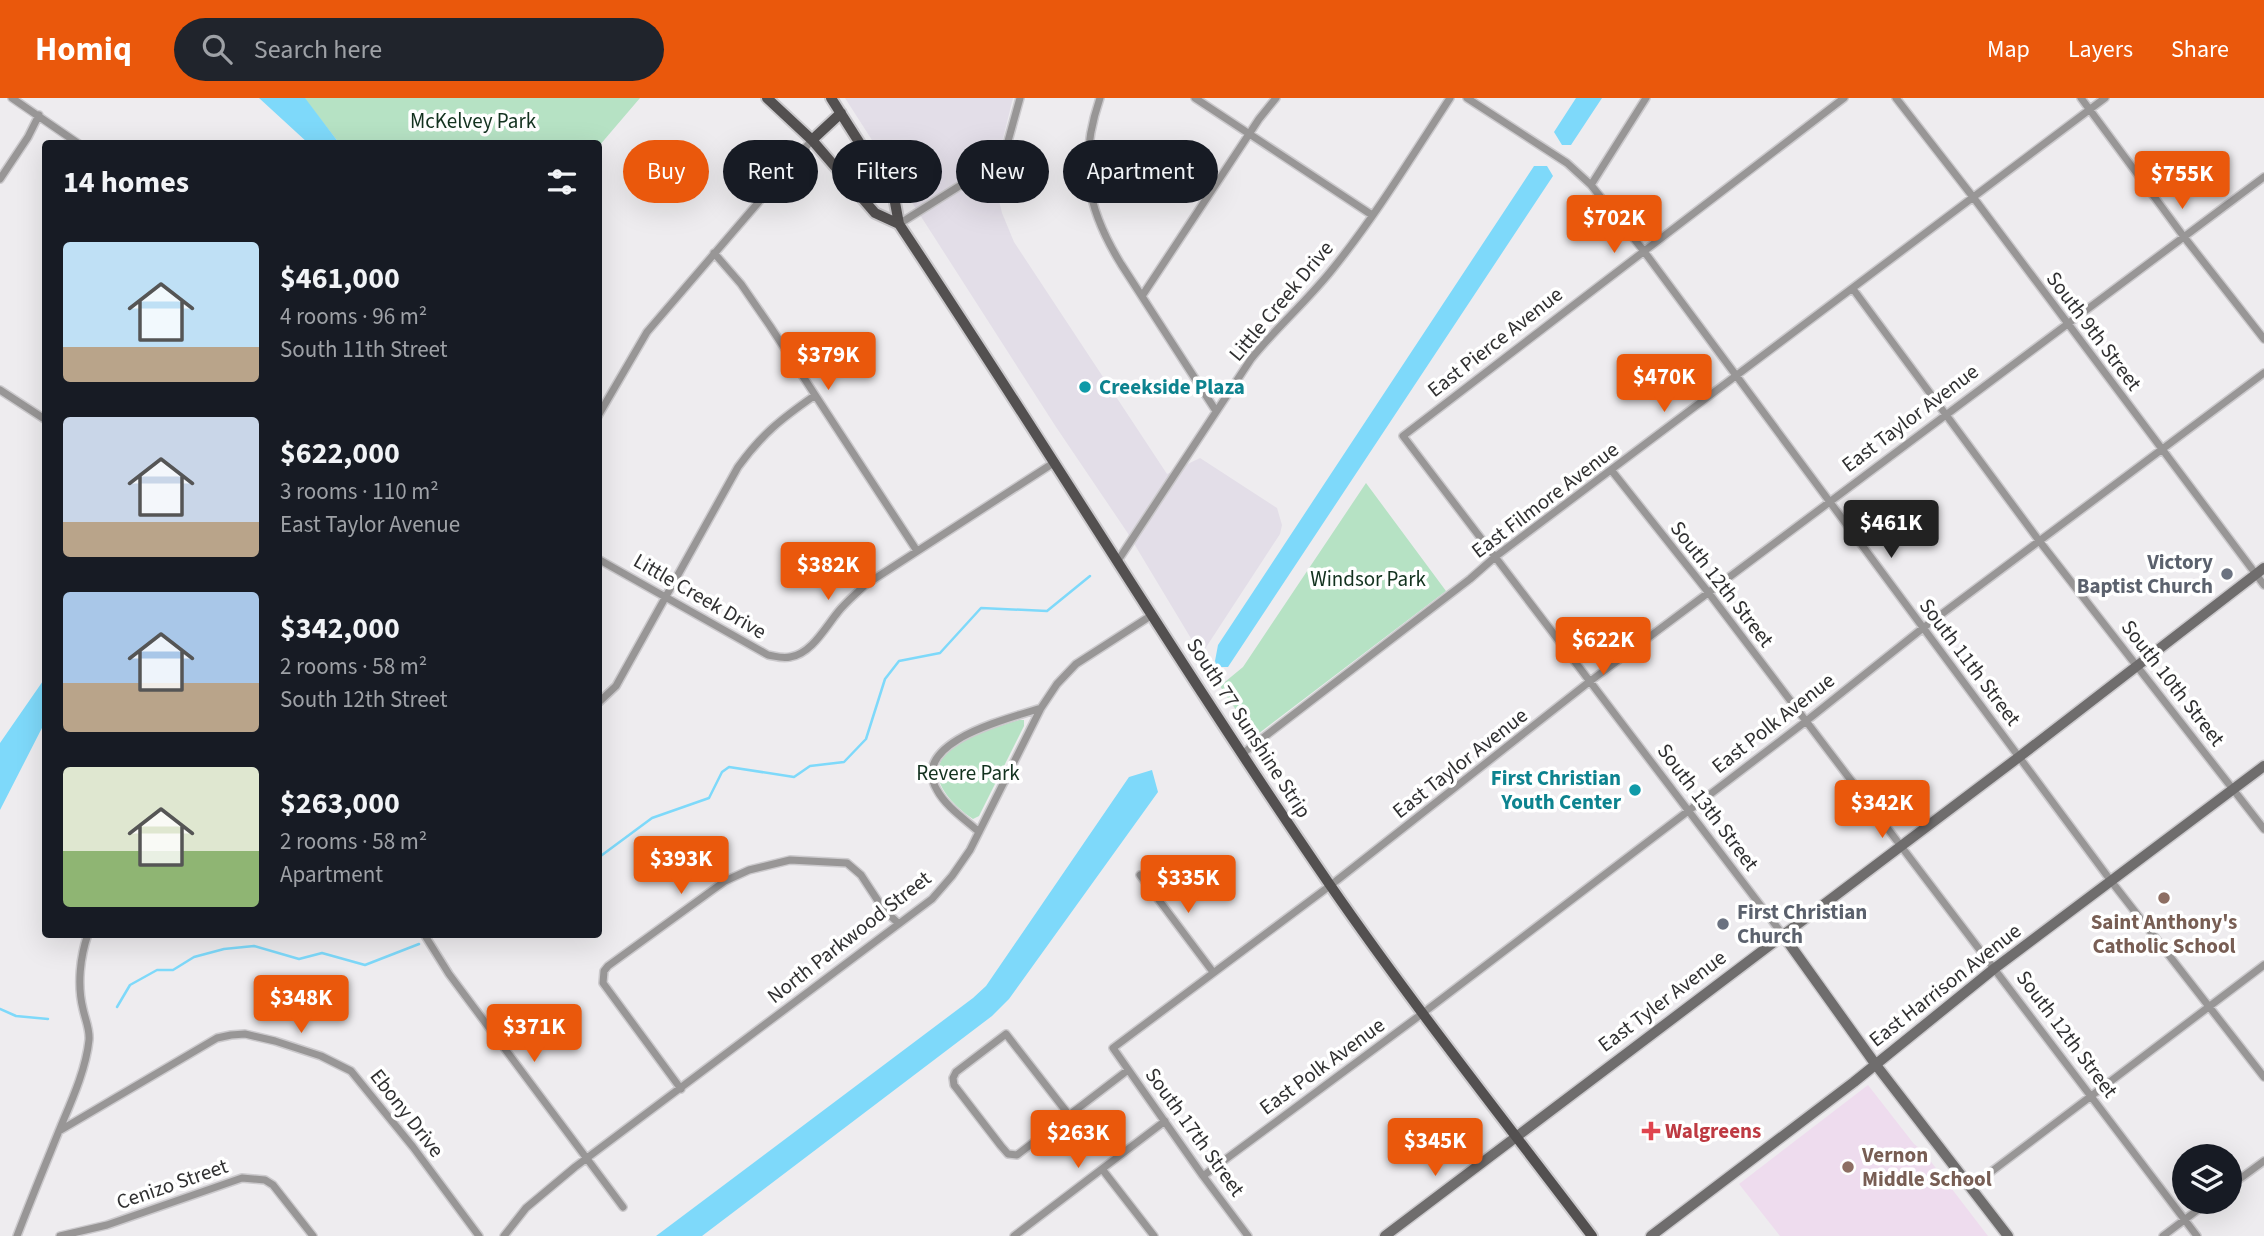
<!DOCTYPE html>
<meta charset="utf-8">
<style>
body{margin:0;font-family:"Source Sans 3",sans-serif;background:#20242c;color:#f1f3f6;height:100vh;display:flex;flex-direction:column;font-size:26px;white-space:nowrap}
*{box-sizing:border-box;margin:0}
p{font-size:23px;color:#9ea1a6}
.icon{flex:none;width:38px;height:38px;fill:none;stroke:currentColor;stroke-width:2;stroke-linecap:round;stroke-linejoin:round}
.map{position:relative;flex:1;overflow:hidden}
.panel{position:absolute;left:42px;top:42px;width:560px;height:798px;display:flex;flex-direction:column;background:#171b24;border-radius:7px;box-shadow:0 7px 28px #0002}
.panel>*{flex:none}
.banner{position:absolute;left:623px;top:42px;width:665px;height:63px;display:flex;gap:14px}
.tools{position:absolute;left:2172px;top:1046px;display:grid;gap:14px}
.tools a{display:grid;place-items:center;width:70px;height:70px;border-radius:50%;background:#171b24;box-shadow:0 7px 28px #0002;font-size:35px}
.price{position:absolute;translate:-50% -60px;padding:0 16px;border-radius:7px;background:#ea580c;color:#fff;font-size:23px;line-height:46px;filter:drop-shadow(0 2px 4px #0008)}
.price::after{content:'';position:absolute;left:50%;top:42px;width:21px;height:16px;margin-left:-10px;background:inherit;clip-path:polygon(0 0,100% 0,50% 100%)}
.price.current{background:#222;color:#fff}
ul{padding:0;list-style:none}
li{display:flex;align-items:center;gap:21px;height:175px;padding:0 21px}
li span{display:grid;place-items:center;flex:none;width:196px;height:140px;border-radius:7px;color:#555}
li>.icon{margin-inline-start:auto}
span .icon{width:84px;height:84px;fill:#fffc;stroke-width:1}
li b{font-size:30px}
h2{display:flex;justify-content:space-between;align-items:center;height:84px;padding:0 21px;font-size:30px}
.chip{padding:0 24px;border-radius:32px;background:#171b24;box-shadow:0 7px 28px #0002;font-size:24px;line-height:63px}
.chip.current{background:#ea580c;color:#fff}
header{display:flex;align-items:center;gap:42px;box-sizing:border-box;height:98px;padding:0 35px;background:#ea580c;color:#fff}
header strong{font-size:33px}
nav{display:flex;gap:38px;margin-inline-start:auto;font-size:24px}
.search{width:490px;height:63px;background:#20242c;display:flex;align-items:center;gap:18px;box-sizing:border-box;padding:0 24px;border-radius:38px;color:#9ea1a6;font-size:26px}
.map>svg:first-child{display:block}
</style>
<header>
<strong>Homiq</strong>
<div class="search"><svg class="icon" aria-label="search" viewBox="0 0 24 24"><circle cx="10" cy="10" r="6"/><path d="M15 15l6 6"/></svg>Search here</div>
<nav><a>Map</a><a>Layers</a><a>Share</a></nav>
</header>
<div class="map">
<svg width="2264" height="1138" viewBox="0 0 2264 1138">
<rect width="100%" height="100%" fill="#eeecef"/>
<path fill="#e3dee8" d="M845 0H1013L1000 53 989 62 1002 115 1014 144 1167 376 1200 360 1277 410 1282 427 1280 436 1201 557 1127 434 1056 329Z"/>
<path fill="#eedcee" d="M1868 987 1914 1046 1922 1052 1988 1138H1780L1739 1086Z"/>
<path fill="#b6e2c4" d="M304 0H640L599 48 598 46 339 45Z
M1366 385 1446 493 1254 639 1220 588 1243 569Z
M1019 622H1024V628L979 718 973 721C940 698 918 666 966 641 982 632 1001 628 1019 622Z"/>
<path fill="#7ed9fa" d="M259 0H305L339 45H308Z
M1576 0H1602L1571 47H1562L1554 34Z
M1534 68H1547L1553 78 1228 569H1217L1215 563 1218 547Z
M45 580V624L0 712V645Z
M1152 672 1158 694 1009 901 992 918 702 1138H656L973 900 986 888 1129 679Z"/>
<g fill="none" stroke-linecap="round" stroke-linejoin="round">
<path stroke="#7ed9fa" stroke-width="2.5" d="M598 760 652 720 709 700 722 674 729 669 794 679 810 668 844 664 866 641 885 581 899 563 940 555 981 510 1047 513 1090 478
M436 837V836
M117 909 130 887 157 872H173L194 859 224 851 254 848 299 861 322 855 365 867 419 846
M0 911 16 918 48 921"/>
<defs>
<path id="street" d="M12 0 79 46
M1100 0C1078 65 1086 109 1121 166L1216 313
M1195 0 1372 117
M1467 0 1567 65 1591 87 1643 152 2111 783 2264 979
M1896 0 1973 99 2264 487
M2081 0 2184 139 2264 241
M0 81 28 39 39 17
M1591 87 1646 0
M899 126 988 70 1005 54 1020 0
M714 155 741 186 770 228 917 453
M1853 191 2040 444 2264 731
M1142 198 1259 21 1276 0
M0 292 46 322
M598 318 647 234 812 42
M1612 373 1708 494 2197 1138
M598 461 768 557C775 558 782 561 790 559 811 556 825 530 838 514 846 504 856 496 865 487L1055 364
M1117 464 1251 261C1276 230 1306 204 1331 173 1375 119 1412 58 1450 0
M598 605 616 588 738 369C762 336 781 321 814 298
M1242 656 1470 481 1495 459 2105 0
M979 734C966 722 946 709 937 692 908 643 1012 620 1041 610
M1140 777 1213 874
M424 836 449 876 623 1109
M1783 837 1403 338 1844 0
M681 991 603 885 604 873 608 868 725 783 749 772 790 762 847 765 861 777 884 812 898 825
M1069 1017 1006 936 956 974 953 980 954 987 1001 1048 1008 1056 1017 1057 1128 972
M59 1033 217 940 231 937 245 936 275 943 321 958 351 973 413 1049 479 1138
M1102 1071 1154 1138
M1203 1078 1423 915 1805 624 1923 530 2264 275
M2230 1088 2264 1063
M1971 1089 2264 867
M17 1138C31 1101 46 1065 61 1028 72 1002 86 971 89 942 90 931 85 921 83 911 77 887 80 859 88 836
M60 1138 107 1127 242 1080 265 1082 273 1087 313 1138
M504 1138 526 1110 575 1069 932 801 952 778 970 752 1041 610 1057 586 1076 566 1152 517
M1014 1138 1165 1023
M1248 1138 1203 1078 1113 950 1331 787 1589 584 2264 79
M2163 1138 2208 1104"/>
<path id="secondary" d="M1783 837 1876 967 2008 1138
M1385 1138 2019 659 2264 470
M1651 1138 1854 984 1995 870 2264 668"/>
<path id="primary" d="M767 0 812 42 875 115 899 126
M831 0 894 99 899 126C1045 345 1181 570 1330 787 1413 907 1504 1022 1592 1138
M812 42 841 15"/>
</defs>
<use href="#street" stroke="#cccacd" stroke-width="10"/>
<use href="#secondary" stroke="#cccacd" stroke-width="13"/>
<use href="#primary" stroke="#cccacd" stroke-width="14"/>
<use href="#street" stroke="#989696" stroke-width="7"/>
<use href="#secondary" stroke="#6f6d6d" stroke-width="10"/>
<use href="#primary" stroke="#535050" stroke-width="10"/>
</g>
<g fill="#0f9aa8" stroke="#fff" stroke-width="2.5">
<circle cx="1085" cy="289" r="7"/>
<circle cx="1635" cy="692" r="7"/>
</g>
<g fill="#6b7280" stroke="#fff" stroke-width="2.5">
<circle cx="2227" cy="476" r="7"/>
<circle cx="1723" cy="826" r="7"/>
</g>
<g fill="#8d6e63" stroke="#fff" stroke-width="2.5">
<circle cx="2164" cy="800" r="7"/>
<circle cx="1848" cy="1069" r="7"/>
</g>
<path fill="#e0444e" stroke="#fff" stroke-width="2.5" d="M1647.5 1022.5h7v7h7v7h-7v7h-7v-7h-7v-7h7z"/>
<g text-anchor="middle" stroke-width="7" stroke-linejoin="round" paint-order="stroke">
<g font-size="21" fill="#13321f" stroke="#fff">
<text x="473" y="30">McKelvey Park</text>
<text x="1368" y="488">Windsor Park</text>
<text x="968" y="682">Revere Park</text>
</g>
<g font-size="21" fill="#303031" stroke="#fff">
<text transform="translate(1281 203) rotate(-50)" y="7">Little Creek Drive</text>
<text transform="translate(2094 233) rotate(53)" y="7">South 9th Street</text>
<text transform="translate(1495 244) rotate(-38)" y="7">East Pierce Avenue</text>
<text transform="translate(1910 320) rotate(-37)" y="7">East Taylor Avenue</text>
<text transform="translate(1545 402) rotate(-37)" y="7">East Filmore Avenue</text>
<text transform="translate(1722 486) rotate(52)" y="7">South 12th Street</text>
<text transform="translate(700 498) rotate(30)" y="7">Little Creek Drive</text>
<text transform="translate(1970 564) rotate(53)" y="7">South 11th Street</text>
<text transform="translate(2173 585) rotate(52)" y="7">South 10th Street</text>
<text transform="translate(1773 625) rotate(-38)" y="7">East Polk Avenue</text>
<text transform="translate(1249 630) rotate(57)" y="7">South 77 Sunshine Strip</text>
<text transform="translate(1460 665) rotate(-38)" y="7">East Taylor Avenue</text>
<text transform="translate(1708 709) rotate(53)" y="7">South 13th Street</text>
<text transform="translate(849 839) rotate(-38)" y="7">North Parkwood Street</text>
<text transform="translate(1945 887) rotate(-38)" y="7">East Harrison Avenue</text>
<text transform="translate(1662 903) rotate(-37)" y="7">East Tyler Avenue</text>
<text transform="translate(2067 936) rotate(53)" y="7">South 12th Street</text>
<text transform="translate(1322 968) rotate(-36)" y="7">East Polk Avenue</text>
<text transform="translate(407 1015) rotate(52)" y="7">Ebony Drive</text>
<text transform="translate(1195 1034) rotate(54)" y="7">South 17th Street</text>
<text transform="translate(172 1086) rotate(-19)" y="7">Cenizo Street</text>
</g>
<g font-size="21" font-weight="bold" fill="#0d838f" stroke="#fff" text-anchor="start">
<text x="1099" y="296">Creekside Plaza</text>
<text x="1621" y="687" text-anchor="end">First Christian<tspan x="1621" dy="24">Youth Center</tspan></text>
</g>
<g font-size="21" font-weight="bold" fill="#5b616d" stroke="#fff" text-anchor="end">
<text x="2213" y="471">Victory<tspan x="2213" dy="24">Baptist Church</tspan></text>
<text x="1737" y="821" text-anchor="start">First Christian<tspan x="1737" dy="24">Church</tspan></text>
</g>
<g font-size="21" font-weight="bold" fill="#785e54" stroke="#fff">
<text x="2164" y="831">Saint Anthony's<tspan x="2164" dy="24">Catholic School</tspan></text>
<text x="1862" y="1064" text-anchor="start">Vernon<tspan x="1862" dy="24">Middle School</tspan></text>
</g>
<g font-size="21" font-weight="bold" fill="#be3a42" stroke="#fff" text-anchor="start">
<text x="1665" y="1040">Walgreens</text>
</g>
</g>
</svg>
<div class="tools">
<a><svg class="icon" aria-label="layers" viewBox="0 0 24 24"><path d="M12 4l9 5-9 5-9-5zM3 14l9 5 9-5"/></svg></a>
</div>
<b class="price" style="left:2182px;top:113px">$755K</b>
<b class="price" style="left:1614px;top:157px">$702K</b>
<b class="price" style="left:828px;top:294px">$379K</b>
<b class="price" style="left:1664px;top:316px">$470K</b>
<b class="price current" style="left:1891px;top:462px">$461K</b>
<b class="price" style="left:828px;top:504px">$382K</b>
<b class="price" style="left:1603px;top:579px">$622K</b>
<b class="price" style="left:1882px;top:742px">$342K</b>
<b class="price" style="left:681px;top:798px">$393K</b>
<b class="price" style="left:1188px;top:817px">$335K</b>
<b class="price" style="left:301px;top:937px">$348K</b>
<b class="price" style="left:534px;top:966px">$371K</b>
<b class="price" style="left:1078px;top:1072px">$263K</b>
<b class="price" style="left:1435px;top:1080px">$345K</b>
<div class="banner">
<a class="chip current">Buy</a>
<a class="chip">Rent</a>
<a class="chip">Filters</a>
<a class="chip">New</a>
<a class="chip">Apartment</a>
</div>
<section class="panel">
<h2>14 homes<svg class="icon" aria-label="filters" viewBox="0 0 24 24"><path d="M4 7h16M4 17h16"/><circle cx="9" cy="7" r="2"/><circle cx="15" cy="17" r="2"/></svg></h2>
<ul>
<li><span style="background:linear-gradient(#bfe0f5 75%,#b9a48a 0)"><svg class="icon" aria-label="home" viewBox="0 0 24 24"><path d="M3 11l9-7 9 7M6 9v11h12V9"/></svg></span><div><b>$461,000</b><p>4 rooms · 96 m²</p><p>South 11th Street</p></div></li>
<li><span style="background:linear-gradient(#c9d6e8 75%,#b9a48a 0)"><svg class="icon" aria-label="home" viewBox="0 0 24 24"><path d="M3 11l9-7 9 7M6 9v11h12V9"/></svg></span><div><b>$622,000</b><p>3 rooms · 110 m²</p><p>East Taylor Avenue</p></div></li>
<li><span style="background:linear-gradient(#a9c7e8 65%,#b9a48a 0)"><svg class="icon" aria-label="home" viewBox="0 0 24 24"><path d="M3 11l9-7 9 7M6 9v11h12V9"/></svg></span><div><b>$342,000</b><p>2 rooms · 58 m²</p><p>South 12th Street</p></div></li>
<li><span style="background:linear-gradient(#dfe7d0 60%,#8fb573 0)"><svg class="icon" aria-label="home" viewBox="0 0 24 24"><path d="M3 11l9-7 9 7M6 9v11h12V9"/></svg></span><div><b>$263,000</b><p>2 rooms · 58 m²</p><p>Apartment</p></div></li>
</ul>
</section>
</div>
